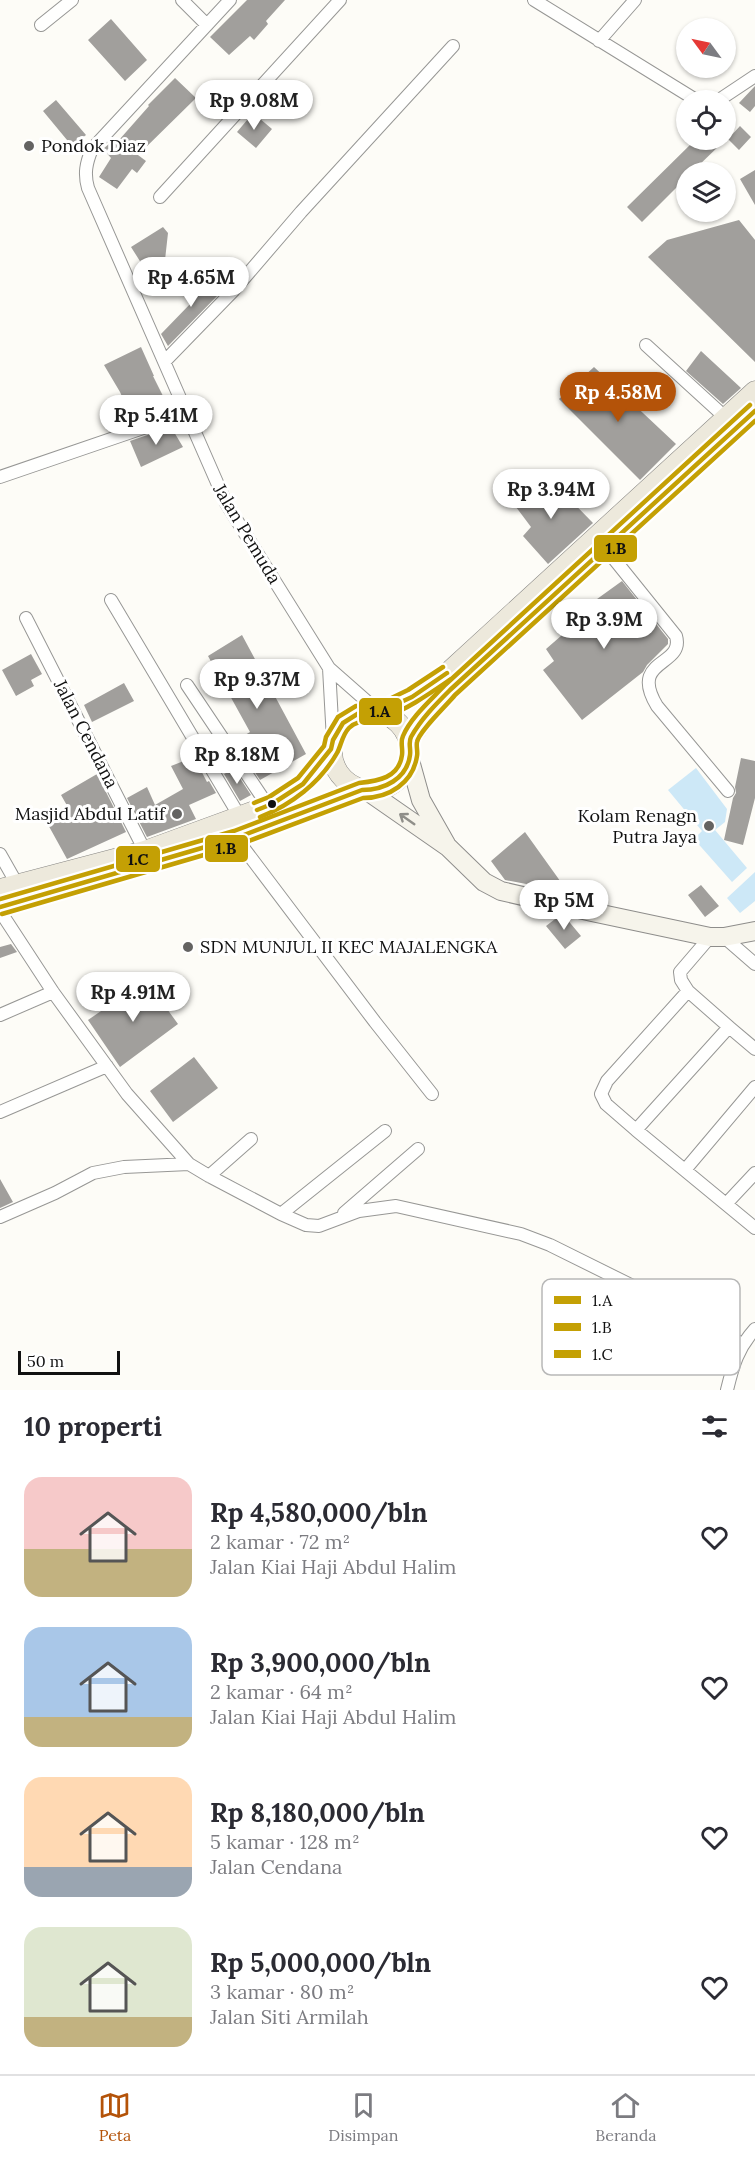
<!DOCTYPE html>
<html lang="id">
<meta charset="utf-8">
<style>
body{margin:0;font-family:Lora,serif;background:#f7f7f7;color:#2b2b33;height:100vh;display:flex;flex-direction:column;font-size:22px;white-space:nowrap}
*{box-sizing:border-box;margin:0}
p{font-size:20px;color:#7c7c81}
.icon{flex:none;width:33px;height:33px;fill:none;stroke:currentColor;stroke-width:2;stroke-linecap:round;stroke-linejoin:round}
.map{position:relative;height:1390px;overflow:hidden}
.details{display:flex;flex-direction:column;background:#fff;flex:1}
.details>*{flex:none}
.needle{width:39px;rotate:303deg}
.fabs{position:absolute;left:676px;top:18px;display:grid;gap:12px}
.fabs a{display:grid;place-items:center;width:60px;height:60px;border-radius:50%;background:#fff;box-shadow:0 2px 4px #0004;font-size:30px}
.scale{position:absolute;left:18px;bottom:15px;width:102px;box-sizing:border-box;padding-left:6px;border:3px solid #111;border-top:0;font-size:16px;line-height:21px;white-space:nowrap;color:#111;-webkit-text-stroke:4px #fff;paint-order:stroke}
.price{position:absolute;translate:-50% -51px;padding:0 14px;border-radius:21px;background:#fff;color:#222;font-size:20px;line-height:39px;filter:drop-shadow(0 2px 3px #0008)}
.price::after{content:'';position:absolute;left:50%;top:36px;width:18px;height:14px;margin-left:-9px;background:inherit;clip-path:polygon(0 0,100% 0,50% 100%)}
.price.active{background:#b45309;color:#fff}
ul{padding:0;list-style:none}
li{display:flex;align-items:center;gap:18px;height:150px;padding:0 24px}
li span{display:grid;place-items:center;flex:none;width:168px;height:120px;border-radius:18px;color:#555}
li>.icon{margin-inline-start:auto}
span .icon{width:72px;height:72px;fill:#fffc;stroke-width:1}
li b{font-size:26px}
h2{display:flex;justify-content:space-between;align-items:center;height:72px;padding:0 24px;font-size:26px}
.dock{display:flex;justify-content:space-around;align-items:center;height:84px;border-top:2px solid #e1e1e2;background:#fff;font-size:16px;color:#7c7c81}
.dock a{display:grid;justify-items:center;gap:3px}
.dock .active{color:#b45309}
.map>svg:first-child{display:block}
</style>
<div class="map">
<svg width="755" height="1390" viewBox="0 0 755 1390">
<rect width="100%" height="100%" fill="#fdfcf7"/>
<path fill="#cde8f7" d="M696 768 727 809 725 822 715 830 747 868 732 882 694 839 702 831 668 790Z
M755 872V901L740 913 727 898Z"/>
<path fill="#a19f9c" d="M247 0H285L266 21 268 24 254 40 250 36 229 55 210 37Z
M111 19 147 60 125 81 88 40Z
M175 78 196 98 138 155 146 161 137 173 132 169 117 189 99 177 111 158 103 149 116 138 119 140 149 106 148 105Z
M755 86V106L750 112 739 103Z
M56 100 86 135 72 146 43 111Z
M253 113 272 129 256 148 237 132Z
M740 126 751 137 739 150 728 139Z
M695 140H725L692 172H687V177L642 222 627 207Z
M755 170V205L740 179Z
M739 220 755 240V362L648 257 667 240Z
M163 227 168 233 164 269 150 277 131 247Z
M198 274 219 294 168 346 161 334 191 303 182 294Z
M141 347 154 376H153L170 410 134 423 120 392 104 365Z
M701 351 741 388 723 404 686 371Z
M594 367 676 444 640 480 559 399Z
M171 427 183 447 141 467 130 441Z
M551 480 593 523 548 564 523 536 531 527 513 503 532 485 538 491Z
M622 581 668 639V644L647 665 643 672 582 720 543 670 554 661 546 649 577 622 579 612Z
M242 635 306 754 260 780 235 741 250 732 208 656Z
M31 654 42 674 31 680 34 686 16 696 2 670Z
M124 683 134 701 92 722 84 705Z
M194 757 207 782 209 781 216 793 189 805 196 819 147 837 127 798 147 787 155 805 183 789 171 766Z
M741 758 755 761V798L743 845 724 840 733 798 736 793 735 787Z
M234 769 251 795 240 801 224 774Z
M97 774 126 832 67 859 46 821 69 809 61 795Z
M525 832 568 892 505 880 491 861Z
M701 885 719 906 705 917 688 895Z
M559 916 566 918 581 936 565 949 546 926Z
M11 944 17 952 0 958V947Z
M146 980 178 1024 120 1067 88 1020Z
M194 1057 218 1088 173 1122 150 1091Z
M0 1179 13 1202 0 1208Z"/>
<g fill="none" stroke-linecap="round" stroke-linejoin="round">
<defs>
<path id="minor" d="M182 0 207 25
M230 0 92 149C86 163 84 174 88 188L226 503 329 668 379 712
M534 0 696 100
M41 25 72 0
M599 41 635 0
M719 100 755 76
M160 197 340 0
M646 345 726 418
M165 361 234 290 301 212 453 46
M0 477 187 413
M606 549 676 636C685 667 628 658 657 706L728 791
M111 600 240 817
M26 618 145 851
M329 668 333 740
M187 685 268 806
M236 838 375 1022 432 1094
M0 854 17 884
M0 911 53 992 127 1094 189 1164 209 1176 281 1214 306 1225 319 1226 359 1211 396 1206 521 1234 550 1245 669 1304 742 1344
M710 937 680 972 681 980 688 991 607 1081 601 1094 606 1104 636 1130 755 1228
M724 937 755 964
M0 1015 53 992
M729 1027 755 1049
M0 1112 107 1066
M636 1130 729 1027 688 991
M685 1170 755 1087
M209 1176 251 1139
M726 1204 755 1173
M344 1213 418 1149
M281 1214 385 1131
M0 1217 55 1193 93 1173 124 1167 189 1164
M727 1390C733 1365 738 1348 755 1329"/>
<path id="secondary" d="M409 757 421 800 446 844
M366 790 448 847 484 882 501 891 592 912 710 937H724L755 931"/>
<path id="primary" d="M332 751a39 39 0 1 1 78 0a39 39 0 1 1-78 0Z
M379 712 412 697 442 678 755 391
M409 740 429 712 450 690 755 411
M0 889 145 851 268 806 303 784 331 749
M0 907 236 838 362 790"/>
</defs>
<use href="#minor" stroke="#979795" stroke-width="14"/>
<use href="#secondary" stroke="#8e8d8b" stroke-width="20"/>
<use href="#primary" stroke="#858482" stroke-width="21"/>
<use href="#minor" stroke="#fffffe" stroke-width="12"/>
<use href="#secondary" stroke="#f6f4eb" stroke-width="18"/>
<use href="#primary" stroke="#ede9dc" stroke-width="20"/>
<defs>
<path id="bus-1" d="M257 810 272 804 303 784 331 749 333 740 343 723 359 713 379 712 412 697 447 673
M0 907 236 838 362 790C384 790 407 779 410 755 411 748 408 743 411 737 421 719 436 704 450 690L755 411"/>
<path id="bus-2" d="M260 817C291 805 320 783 337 753 341 746 342 735 349 728 359 718 371 723 383 718 408 709 429 694 451 679
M2 914 238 845 363 798C389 798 413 783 417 756 418 752 416 746 417 742 419 731 447 705 455 695L755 421"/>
<path id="bus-3" d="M254 803 269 797 298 778 324 746 326 737 338 717 356 706 377 705 408 690 443 667
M0 899 234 831 359 783C378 781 399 778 402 755 403 748 400 742 403 736 411 717 431 700 445 685L750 405"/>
</defs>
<use href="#bus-1" stroke="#fff" stroke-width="9"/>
<use href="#bus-2" stroke="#fff" stroke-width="9"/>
<use href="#bus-3" stroke="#fff" stroke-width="9"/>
<use href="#bus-1" stroke="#c4a004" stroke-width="4.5"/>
<use href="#bus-2" stroke="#c4a004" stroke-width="4.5"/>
<use href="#bus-3" stroke="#c4a004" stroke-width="4.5"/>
</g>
<defs><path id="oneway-shaft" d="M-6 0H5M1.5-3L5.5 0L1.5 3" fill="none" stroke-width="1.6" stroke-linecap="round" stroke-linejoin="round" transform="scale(1.5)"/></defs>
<use stroke="#8f8e89" href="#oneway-shaft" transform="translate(407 819) rotate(-145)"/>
<g fill="#646362" stroke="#fff" stroke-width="2">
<circle cx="29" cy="146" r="6"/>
<circle cx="177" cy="814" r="6"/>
<circle cx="709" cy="826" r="6"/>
<circle cx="188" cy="947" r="6"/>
</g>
<circle fill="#111" stroke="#fff" stroke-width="2" cx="272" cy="804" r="5"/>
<g text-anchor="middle" stroke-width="6" stroke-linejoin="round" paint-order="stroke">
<g font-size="18" fill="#111" stroke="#fff" text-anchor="start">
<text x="41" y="152">Pondok Diaz</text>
<text x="165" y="820" text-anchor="end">Masjid Abdul Latif</text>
<text x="697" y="822" text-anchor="end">Kolam Renagn<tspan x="697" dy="21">Putra Jaya</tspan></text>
<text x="200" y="953">SDN MUNJUL II KEC MAJALENGKA</text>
</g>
<g font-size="18" fill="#111" stroke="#fff">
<text transform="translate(247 534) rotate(59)" y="6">Jalan Pemuda</text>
<text transform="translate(86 734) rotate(63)" y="6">Jalan Cendana</text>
</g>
</g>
<rect x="542" y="1279" width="198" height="96" rx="9" fill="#fff" stroke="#b8b8b8" stroke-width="1.5"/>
<rect x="554" y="1296" width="27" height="8" fill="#c4a004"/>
<rect x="554" y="1323" width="27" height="8" fill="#c4a004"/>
<rect x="554" y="1350" width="27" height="8" fill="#c4a004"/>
<g font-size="16" fill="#111">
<text x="592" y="1306">1.A</text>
<text x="592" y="1333">1.B</text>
<text x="592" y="1360">1.C</text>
</g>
<g stroke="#fff" stroke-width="2">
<rect x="593" y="534" width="45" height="29" rx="6" fill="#c4a004"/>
<rect x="358" y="697" width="45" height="29" rx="6" fill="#c4a004"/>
<rect x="204" y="834" width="45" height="29" rx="6" fill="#c4a004"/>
<rect x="115" y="845" width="46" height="28" rx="6" fill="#c4a004"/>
</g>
<g font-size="16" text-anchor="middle" font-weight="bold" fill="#111">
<text x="616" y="554">1.B</text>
<text x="380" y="717">1.A</text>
<text x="226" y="854">1.B</text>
<text x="138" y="865">1.C</text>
</g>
</svg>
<div class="fabs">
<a><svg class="needle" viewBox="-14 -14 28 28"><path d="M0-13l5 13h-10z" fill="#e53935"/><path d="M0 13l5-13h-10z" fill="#7c7c81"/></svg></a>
<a><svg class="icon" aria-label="locate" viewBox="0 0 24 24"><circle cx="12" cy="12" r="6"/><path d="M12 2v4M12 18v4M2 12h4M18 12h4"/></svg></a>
<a><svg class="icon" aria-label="layers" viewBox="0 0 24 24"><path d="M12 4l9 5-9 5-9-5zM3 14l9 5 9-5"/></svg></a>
</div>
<div class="scale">50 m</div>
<b class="price" style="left:254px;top:131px">Rp 9.08M</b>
<b class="price" style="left:191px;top:308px">Rp 4.65M</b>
<b class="price active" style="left:618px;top:423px">Rp 4.58M</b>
<b class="price" style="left:156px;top:446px">Rp 5.41M</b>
<b class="price" style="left:551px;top:520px">Rp 3.94M</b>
<b class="price" style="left:604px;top:650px">Rp 3.9M</b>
<b class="price" style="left:257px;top:710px">Rp 9.37M</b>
<b class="price" style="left:237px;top:785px">Rp 8.18M</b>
<b class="price" style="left:564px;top:931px">Rp 5M</b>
<b class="price" style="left:133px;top:1023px">Rp 4.91M</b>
</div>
<section class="details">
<h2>10 properti<svg class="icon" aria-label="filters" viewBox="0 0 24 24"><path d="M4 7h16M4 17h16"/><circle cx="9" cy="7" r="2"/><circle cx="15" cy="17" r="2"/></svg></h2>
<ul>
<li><span style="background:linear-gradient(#f6c9c9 60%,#c2b280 0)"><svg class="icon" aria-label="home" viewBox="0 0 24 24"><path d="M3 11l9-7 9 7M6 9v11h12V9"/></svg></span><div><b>Rp 4,580,000/bln</b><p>2 kamar · 72 m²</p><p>Jalan Kiai Haji Abdul Halim</p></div><svg class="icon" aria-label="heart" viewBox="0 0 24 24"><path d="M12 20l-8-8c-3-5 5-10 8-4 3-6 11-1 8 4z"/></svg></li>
<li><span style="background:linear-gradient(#a9c7e8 75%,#c2b280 0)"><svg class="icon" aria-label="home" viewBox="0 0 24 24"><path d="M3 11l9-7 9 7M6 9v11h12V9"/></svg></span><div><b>Rp 3,900,000/bln</b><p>2 kamar · 64 m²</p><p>Jalan Kiai Haji Abdul Halim</p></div><svg class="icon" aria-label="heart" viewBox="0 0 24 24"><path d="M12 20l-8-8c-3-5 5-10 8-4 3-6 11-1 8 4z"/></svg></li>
<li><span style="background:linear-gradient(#ffd9b3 75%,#9aa5b1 0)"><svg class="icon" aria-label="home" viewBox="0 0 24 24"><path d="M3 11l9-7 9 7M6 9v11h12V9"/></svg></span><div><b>Rp 8,180,000/bln</b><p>5 kamar · 128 m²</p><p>Jalan Cendana</p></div><svg class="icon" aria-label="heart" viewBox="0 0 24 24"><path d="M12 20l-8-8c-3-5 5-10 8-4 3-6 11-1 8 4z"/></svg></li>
<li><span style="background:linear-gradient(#dfe7d0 75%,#c2b280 0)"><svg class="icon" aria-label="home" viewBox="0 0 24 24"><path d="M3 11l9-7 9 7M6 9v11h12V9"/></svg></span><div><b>Rp 5,000,000/bln</b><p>3 kamar · 80 m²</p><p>Jalan Siti Armilah</p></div><svg class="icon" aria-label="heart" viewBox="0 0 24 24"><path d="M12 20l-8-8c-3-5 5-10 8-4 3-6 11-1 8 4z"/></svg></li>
</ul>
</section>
<nav class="dock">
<a class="active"><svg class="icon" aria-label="map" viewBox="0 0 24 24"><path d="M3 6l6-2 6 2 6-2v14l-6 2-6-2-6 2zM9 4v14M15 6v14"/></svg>Peta</a>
<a><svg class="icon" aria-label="saved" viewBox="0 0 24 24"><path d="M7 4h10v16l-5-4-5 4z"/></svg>Disimpan</a>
<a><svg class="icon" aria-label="home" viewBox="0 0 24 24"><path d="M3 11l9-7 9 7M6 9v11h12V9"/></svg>Beranda</a>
</nav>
